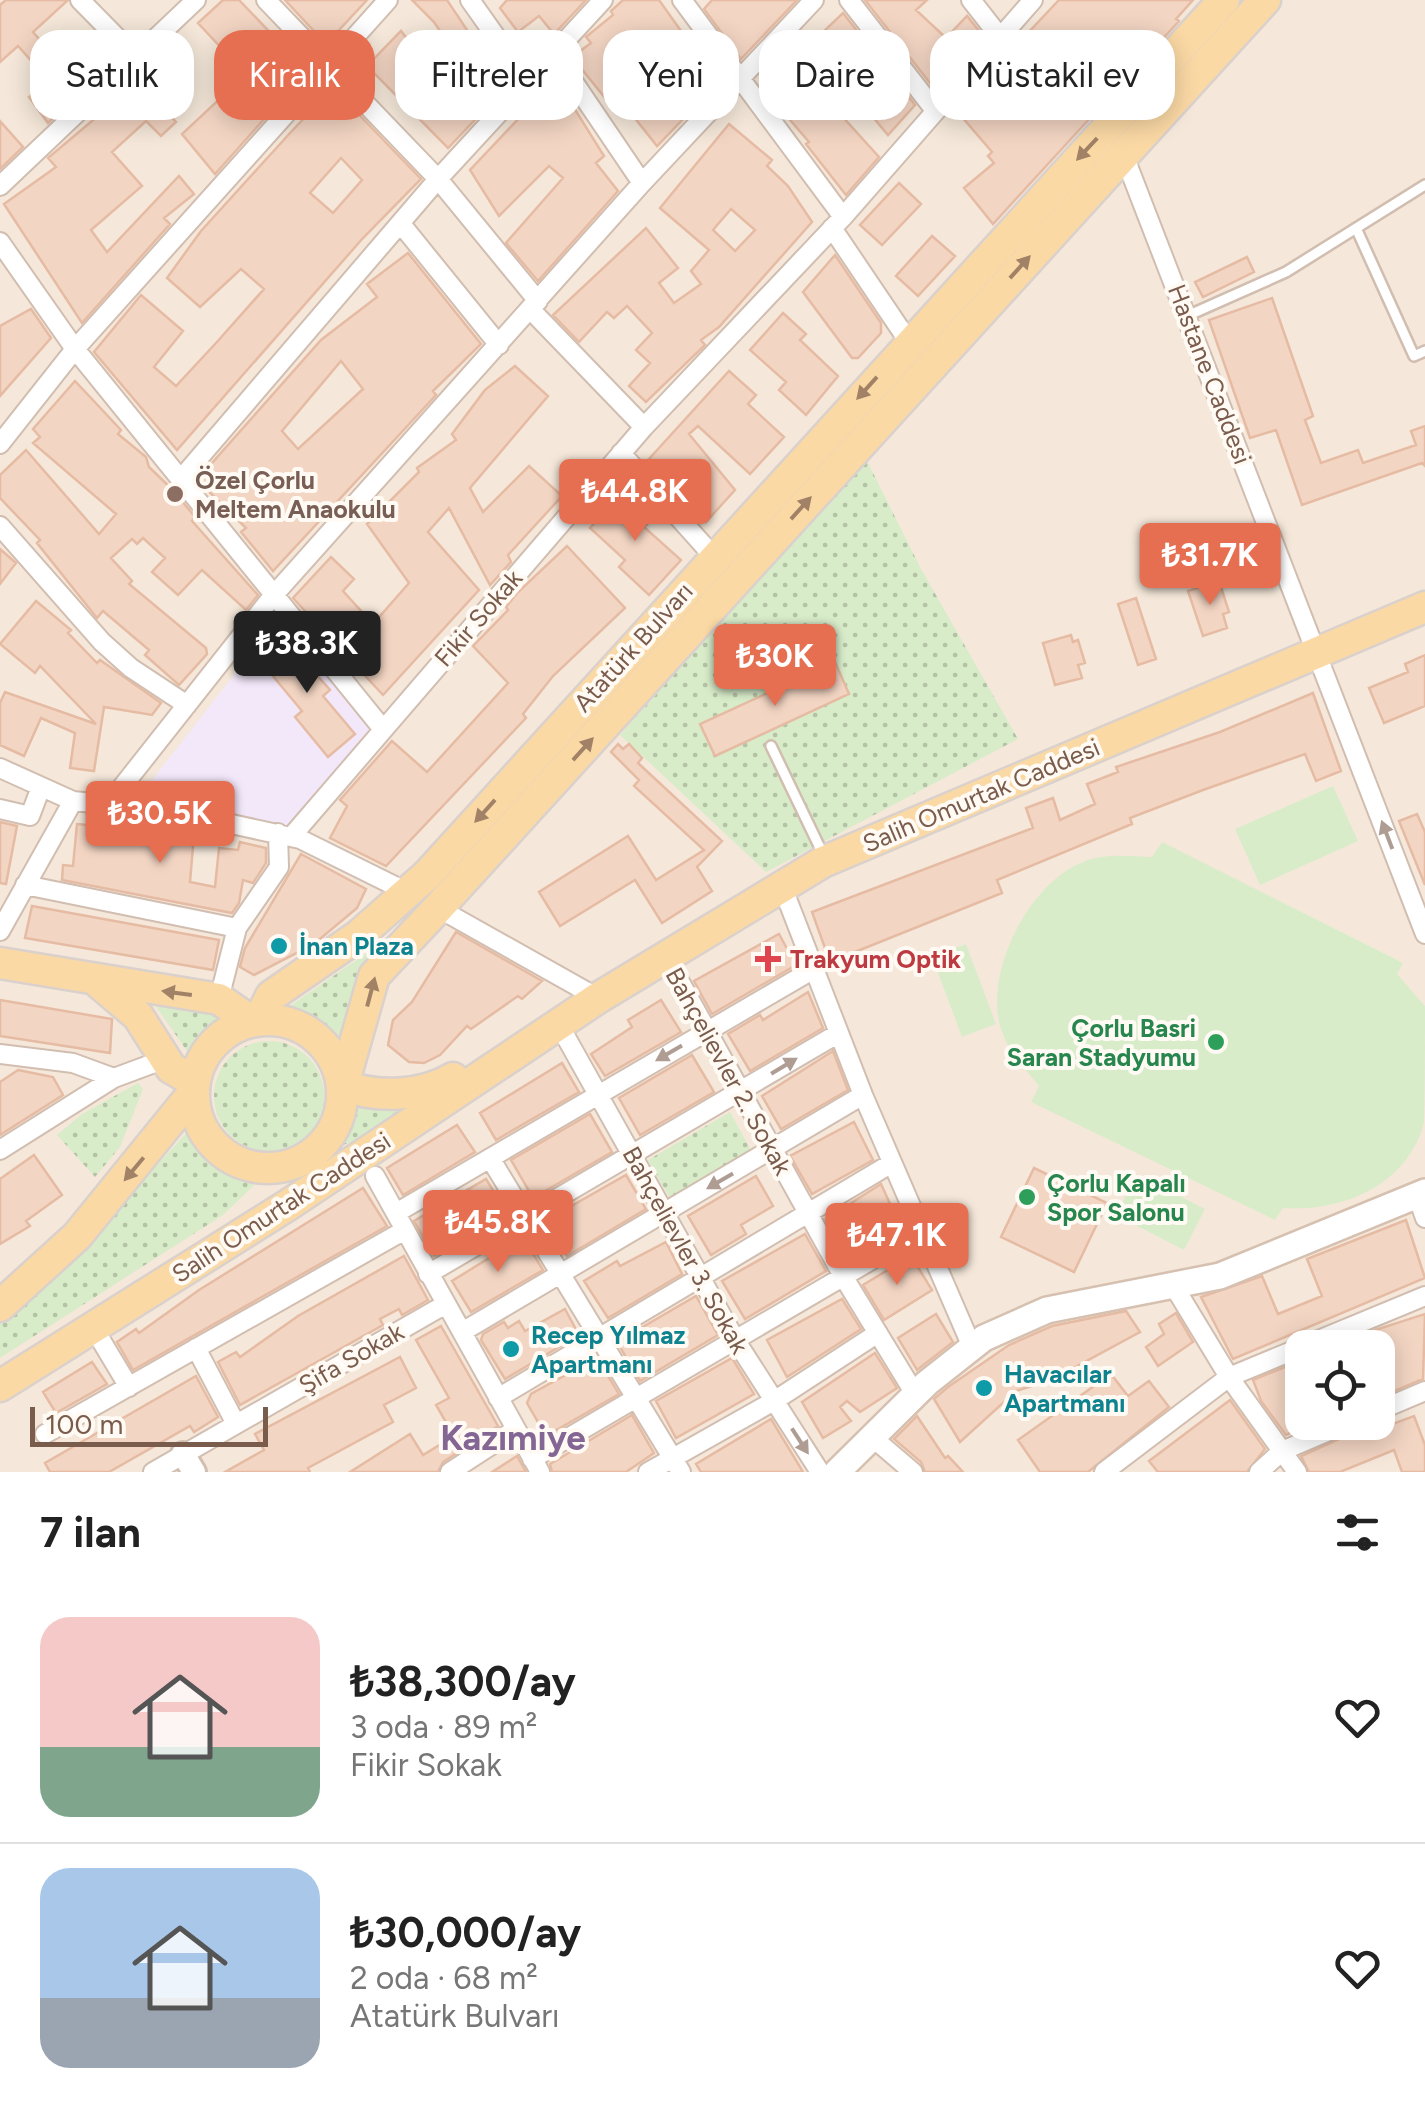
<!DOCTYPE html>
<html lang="tr">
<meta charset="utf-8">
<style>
body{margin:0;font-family:Figtree,sans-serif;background:#f6f6f6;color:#222;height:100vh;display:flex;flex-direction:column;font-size:38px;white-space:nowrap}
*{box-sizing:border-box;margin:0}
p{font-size:32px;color:#767676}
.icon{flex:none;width:55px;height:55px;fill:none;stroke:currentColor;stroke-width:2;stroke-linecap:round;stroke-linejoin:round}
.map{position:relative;height:1472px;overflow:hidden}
.sheet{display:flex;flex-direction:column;background:#fff;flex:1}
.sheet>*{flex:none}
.hud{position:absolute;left:30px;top:30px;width:1365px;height:90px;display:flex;gap:20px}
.buttons{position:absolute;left:1285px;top:1330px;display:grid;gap:20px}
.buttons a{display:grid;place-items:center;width:110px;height:110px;border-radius:20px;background:#fff;box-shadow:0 5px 25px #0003;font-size:50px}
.scale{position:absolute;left:30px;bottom:25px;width:238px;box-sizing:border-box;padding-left:10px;border:5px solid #7a5c4d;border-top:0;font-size:28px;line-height:35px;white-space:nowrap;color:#7a5c4d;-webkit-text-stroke:8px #fffaf3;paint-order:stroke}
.price{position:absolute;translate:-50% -85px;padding:0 22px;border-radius:10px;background:#e76f51;color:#fff;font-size:32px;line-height:65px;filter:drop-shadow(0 2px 5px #0008)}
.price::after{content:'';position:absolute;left:50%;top:60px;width:30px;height:22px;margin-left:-15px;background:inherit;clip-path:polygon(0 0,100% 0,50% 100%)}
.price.selected{background:#222;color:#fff}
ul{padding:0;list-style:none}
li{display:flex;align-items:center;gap:30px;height:250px;padding:0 40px}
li+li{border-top:2px solid #e0e0e0}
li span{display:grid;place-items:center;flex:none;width:280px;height:200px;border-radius:30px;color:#555}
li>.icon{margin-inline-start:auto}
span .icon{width:120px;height:120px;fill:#fffc;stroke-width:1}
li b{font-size:42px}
h2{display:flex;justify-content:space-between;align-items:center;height:120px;padding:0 40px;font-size:42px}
.tag{padding:0 35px;border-radius:30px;background:#fff;box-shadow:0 5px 25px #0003;font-size:35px;line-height:90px}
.tag.selected{background:#e76f51;color:#fff}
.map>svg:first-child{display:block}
</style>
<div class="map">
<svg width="1425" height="1472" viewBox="0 0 1425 1472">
<defs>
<pattern id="park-dots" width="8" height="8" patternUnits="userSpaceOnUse" patternTransform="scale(2.5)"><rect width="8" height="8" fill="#d8ecc9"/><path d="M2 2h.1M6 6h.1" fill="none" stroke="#b4c2a5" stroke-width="1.8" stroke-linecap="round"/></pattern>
</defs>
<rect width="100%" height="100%" fill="#fdf6ec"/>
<path fill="#f5e8da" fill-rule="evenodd" d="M0 0H1425V1472H0ZM1302 1348H1378V1422H1302Z"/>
<path fill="#f3e8fa" d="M281 615 376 728 286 830 138 798Z"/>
<path fill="#d8ecc9" d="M1333 786 1358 841 1260 885 1235 829Z
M1162 842 1403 963 1397 974 1425 1006C1425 1039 1425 1093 1424 1123 1407 1186 1342 1212 1283 1208L1275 1220 1031 1102 1039 1086C1024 1068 1009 1053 1001 1029 983 973 1029 883 1083 862 1103 853 1130 856 1152 857Z
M966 944 996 1024 962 1037 932 957Z
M1137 1174 1205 1209 1184 1250 1116 1215Z"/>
<path fill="url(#park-dots)" d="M866 459 920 567 1018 739 766 872 620 735Z
M387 939 357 980 344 1039 318 1019 290 1006Z
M148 995 220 1015 189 1054Z
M214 1096a55 55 0 1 1 110 0a55 55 0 1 1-110 0Z
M138 1083 143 1089 120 1147 95 1177 57 1135 82 1114Z
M356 1103 415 1115 324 1153Z
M730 1112 752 1152 671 1200 648 1160Z
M189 1130 218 1161 265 1175 223 1215 0 1358V1319L119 1207Z"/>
<path fill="#f3d5c3" stroke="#e6bba3" stroke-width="2.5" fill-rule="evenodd" d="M6 0H68L33 32 50 51 65 37 74 48 92 32 116 58 48 123 29 97 46 84 35 65 18 46 0 62V5Z
M223 0H239L307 71 215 174 182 134 240 80 233 73 239 67 198 23Z
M285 0H367L326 44Z
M412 0H447L485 57 489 52 495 57 512 81 448 148 367 66 401 31 436 76 430 82 445 104 470 75 434 22Z
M507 0H586L554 34 539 16 518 32 500 8Z
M623 0H659L718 83 657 146 626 107 618 114 572 57 591 43 586 37 613 15 611 11ZM655 75 671 96 647 115 631 94Z
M712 0H797L741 59 704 9Z
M865 0H927L916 10 946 38 967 16 984 37 975 48 968 42 930 83Z
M1059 0H1193L1176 19 1179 21 993 224 964 188 994 163 988 156 992 152 956 110 996 68 993 65 1004 52 1007 55Z
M843 13 915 105 888 135 829 65 812 83 879 157 846 195 806 144 809 142 760 85 795 48 800 54Z
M155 68 183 97 167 112 176 122 161 136 146 121 112 152 142 186 91 230 107 252 179 176 194 194 164 218 170 224 82 323 4 204 56 167 48 158Z
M556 79 604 156 596 163 618 191 538 281 506 243 563 178 549 166 499 216 470 170Z
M337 92 421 179 363 238 177 450 94 352 141 295 183 331 154 367 176 386 216 343 264 289 241 269 200 307 167 278 201 231 290 133 328 93ZM341 158 362 180 333 213 310 193Z
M0 121 23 147 0 169Z
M729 124 772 160 767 166 788 186 812 222 719 327 701 340 705 345 646 402 629 386 650 363 636 350 652 333 627 306 614 318 607 312 579 342 553 315 646 228 678 268 659 283 674 303 701 284 691 271 709 250 660 208ZM731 209 755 230 735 251 713 230Z
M899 183 921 204 882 245 860 225Z
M932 236 955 256 918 296 896 276Z
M408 253 481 344 433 391 436 395 273 571 241 532 246 528 197 480 321 340 377 297 367 284ZM341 361 363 389 298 449 282 431Z
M835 255 881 323V333L858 358H852L803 292Z
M1247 257 1254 272 1203 297 1195 282Z
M1272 298 1313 416 1305 420 1321 463 1358 450 1363 463 1416 445 1411 431 1425 426V466L1422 463 1302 505 1276 430 1250 438 1209 320Z
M31 309 51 338 0 396V326Z
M783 313 806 334 800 340 838 376 806 415 779 390 786 382 750 350Z
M515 366 548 396 470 488 483 512 529 466 562 496 508 555 511 562 490 585 449 508 428 532 479 590 383 695 293 598 331 557 354 579 343 591 373 624 409 583 367 524 419 472 417 468 456 440 452 434 485 390Z
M729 371 756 395 748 404 784 437 750 474 698 426 689 434 735 490 706 522 649 459Z
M75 381 121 430 118 434 146 457 149 467 173 490 195 517 192 521 258 595 246 610 202 570 178 595 152 572 165 558 143 538 137 544 132 539 111 558 132 581 129 584 206 648 207 654 179 685 145 655 149 650 103 611 97 618 37 543 40 540 0 498V475L26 450 99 534 116 514 33 443 40 437 33 429Z
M624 492 652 519 644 527 681 560 649 595 619 567 625 560 590 528Z
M567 546 625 608 553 676 523 714 526 718 386 866 330 838 347 806 340 800 392 741 427 772 508 683 473 646 508 610 506 607 517 593Z
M0 549 16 563 0 584Z
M1219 581 1229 612 1223 614 1227 628 1203 636 1188 591Z
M1136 598 1156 659 1138 665 1118 604Z
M36 601 71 630 68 633 97 663 100 660 161 703 152 715 104 707 94 771 70 768 75 733 41 718 24 756 0 745V703L5 692 96 724 40 666 35 673 0 644Z
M1071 635 1073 642 1078 640 1085 663 1078 665 1082 678 1055 685 1043 643Z
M282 636 330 690 323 696 355 734 328 757 295 717 302 711 257 657Z
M1425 655V706L1384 723 1369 688 1408 672 1405 664Z
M835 662 849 694 715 756 700 724Z
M1313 693 1341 771 1316 781 1305 754 1203 790 1130 818 1132 824 997 880 1002 893 830 962 812 912 1033 828 1026 808 1053 798 1060 820 1095 804 1087 784 1118 772 1116 767 1220 732Z
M618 744 623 749 629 744 642 758 638 763 722 841 697 867 712 891 662 923 635 880 560 926 539 892 628 836 656 880 704 850 634 786 639 780 611 752Z
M1417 814 1425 832V885L1399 821Z
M0 822 17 826 6 884 0 883Z
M77 824 194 835 190 882 215 887 219 848 238 850 240 842 266 848V863L253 883 243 880 239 903 232 913 62 880 63 865 73 866Z
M301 854 366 889 357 908 314 944 254 975 240 967 245 948Z
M32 906 219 940 213 970 25 938Z
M456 932 542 981 522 999 518 996 471 1029 467 1026 440 1055 424 1063 409 1062 388 1045 393 1020 412 1002Z
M779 934 796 965 712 1014 694 981Z
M808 992 823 1028 750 1071 728 1034 760 1015 763 1020Z
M0 1000 112 1019 110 1053 0 1036Z
M661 1000 681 1032 605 1076 591 1054 632 1027 628 1020Z
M833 1051 848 1090 781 1129 762 1096Z
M692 1055 714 1092 640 1135 619 1098Z
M562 1063 579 1092 496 1140 480 1113Z
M18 1070 53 1077 63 1095 0 1135V1082Z
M590 1114 612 1152 533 1198 511 1160Z
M854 1122 873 1160 812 1194 790 1156Z
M457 1125 475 1152 403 1195 387 1168Z
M34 1155 62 1195 26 1221 30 1226 0 1244V1179Z
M1034 1168 1107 1203 1074 1272 1001 1237Z
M626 1175 646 1209 567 1256 545 1221Z
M756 1176 773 1206 741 1225 746 1234 711 1255 688 1216Z
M486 1179 507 1213 434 1256 414 1221Z
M881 1184 901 1228 851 1258 826 1219Z
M363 1188 387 1226 133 1370 117 1342 136 1329 139 1333 199 1290Z
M1406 1220 1425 1278 1233 1359 1201 1297 1262 1276 1278 1314 1322 1296 1307 1259Z
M805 1234 826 1271 745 1319 722 1281Z
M523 1237 543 1270 471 1312 452 1281Z
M666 1242 682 1274 608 1318 584 1281 617 1261 620 1266Z
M404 1256 428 1300 402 1315 399 1309 380 1319 383 1325 240 1405 218 1362 236 1352 240 1357 298 1316Z
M911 1256 932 1290 884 1320 863 1285Z
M696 1296 718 1335 640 1381 617 1342Z
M842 1299 861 1329 787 1377 767 1340Z
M565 1309 579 1335 505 1379 481 1340 483 1334 504 1322 508 1328 519 1321 525 1331Z
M1126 1311 1140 1332 1053 1379 1016 1391 960 1442 934 1399 948 1387 1009 1345 1052 1326Z
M1176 1313 1193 1342 1158 1366 1146 1347 1164 1334 1159 1324Z
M936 1314 953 1342 917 1370 898 1338Z
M1425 1314 1423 1379 1378 1398V1374L1390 1369 1375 1330Z
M441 1326 498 1426 443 1462 438 1472H350L410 1434 423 1455 454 1436 436 1405 449 1398 416 1340Z
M875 1353 897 1388 860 1412 847 1401 840 1407 851 1421 823 1438 802 1402Z
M400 1357 416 1388 384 1405 393 1422 308 1468 310 1472H225L264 1450 255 1434Z
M597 1358 619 1394 546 1436 527 1403 531 1394Z
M732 1358 754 1394 676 1438 656 1401Z
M1302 1360V1428L1286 1435 1261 1401 1253 1380Z
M92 1362 107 1384 56 1413 43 1392Z
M1111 1374 1128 1396 1149 1381 1169 1407 1088 1472H1040L1018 1440Z
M196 1376 218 1417 194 1432 190 1426 109 1472H50L45 1463Z
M1230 1400 1265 1449 1247 1472H1158L1149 1461Z
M632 1415 654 1453 626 1472H552L550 1464Z
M917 1416 945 1458 948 1456 963 1472H925L921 1462 894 1439Z
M1414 1416 1425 1445V1472H1402L1394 1450 1340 1472H1309L1301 1456 1368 1426 1371 1432Z
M771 1419 803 1472H701L696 1464Z
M517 1456 526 1472H492Z"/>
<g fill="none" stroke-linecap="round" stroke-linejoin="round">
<defs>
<path id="service" d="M1356 228 1414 356 1425 351
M1187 316 1286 272 1425 185
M771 746 821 850"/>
<path id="minor" d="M80 0 136 57
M266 0 438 179 538 301
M470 0 528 82
M682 0 843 217
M849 0 934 109
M971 0 1000 37
M554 53 642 183
M1123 153 1425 934
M0 186 196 0
M401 224 499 345
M832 228 909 342
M0 242 75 349 382 728
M531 310 644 427
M0 444 75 349 388 0
M621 453 714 557
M180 480 438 179 603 0
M0 526 102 642 131 668 187 705
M0 768 73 801 172 811 300 839 407 892
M107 806 272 597 642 183 814 0
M0 809 30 816 41 787
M291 837 644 427 843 217 1033 0
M25 885 237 928
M782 886 863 1095 972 1347
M438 908 598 998
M0 931 73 801
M665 955 843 1276 915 1394
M219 999 237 928 279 867 278 833
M558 1023 736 1341 820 1472
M0 1054 73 1063 114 1078
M0 1150 114 1078 165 1059
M490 1158 681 1472
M375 1176 540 1472
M1417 1195 1425 1218
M396 1213 814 969
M428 1274 839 1033
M1175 1288 1229 1377 1297 1472
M93 1327 129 1387
M462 1332 863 1095
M196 1348 236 1424
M498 1398 892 1163
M1378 1411 1425 1391
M45 1434 405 1230
M872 1437 913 1472
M532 1459 921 1231
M153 1472 446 1304
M450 1472 516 1429
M648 1472 774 1401 878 1333
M1104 1472 1229 1377 1425 1296
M1259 1472 1282 1451 1350 1422"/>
<path id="tertiary" d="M183 1454 194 1472"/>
<path id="secondary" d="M837 1472 927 1383 984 1338 1047 1310 1220 1276 1425 1192"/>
<path id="primary" d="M0 963 219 999 251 1021
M99 983 138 1016 171 1068 195 1082
M194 1094a74 74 0 1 1 148 0a74 74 0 1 1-148 0Z
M259 1020 271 996 358 936 427 875 1224 0
M343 1085 374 976 438 908 1265 0
M343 1085C377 1099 423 1096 453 1078
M0 1306 77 1236 194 1092
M0 1386 288 1205 598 998 823 862 1425 607"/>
</defs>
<use href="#service" stroke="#d1beb0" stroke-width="14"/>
<use href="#minor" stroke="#d1beb0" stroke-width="22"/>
<use href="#tertiary" stroke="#d1beb0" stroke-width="28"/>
<use href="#secondary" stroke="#d6c0b0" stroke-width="30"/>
<use href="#primary" stroke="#dad1cd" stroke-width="35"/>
<use href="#service" stroke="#fff" stroke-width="9"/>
<use href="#minor" stroke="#fff" stroke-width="18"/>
<use href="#tertiary" stroke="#fff" stroke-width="22"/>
<use href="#secondary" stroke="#fff" stroke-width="25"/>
<use href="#primary" stroke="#fbd9a5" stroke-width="30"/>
</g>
<defs><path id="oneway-solid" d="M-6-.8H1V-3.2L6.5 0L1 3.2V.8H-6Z" transform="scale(2.5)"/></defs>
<g fill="#a18267">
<use href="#oneway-solid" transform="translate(1087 149) rotate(133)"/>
<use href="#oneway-solid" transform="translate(1020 267) rotate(-48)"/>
<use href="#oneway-solid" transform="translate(867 388) rotate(132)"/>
<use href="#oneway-solid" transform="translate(801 508) rotate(-48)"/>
<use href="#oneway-solid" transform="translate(583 749) rotate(-48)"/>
<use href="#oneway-solid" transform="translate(485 811) rotate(132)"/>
<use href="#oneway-solid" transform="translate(371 992) rotate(-75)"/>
<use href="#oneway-solid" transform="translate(177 993) rotate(-172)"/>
<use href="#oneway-solid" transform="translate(134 1169) rotate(130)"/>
</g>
<g fill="#af9d94">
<use href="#oneway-solid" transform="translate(1387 835) rotate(-111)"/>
<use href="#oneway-solid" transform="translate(669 1053) rotate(150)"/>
<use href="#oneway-solid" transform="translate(784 1066) rotate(-31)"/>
<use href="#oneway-solid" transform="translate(720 1181) rotate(150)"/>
<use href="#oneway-solid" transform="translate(800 1441) rotate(57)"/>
</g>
<circle fill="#8d6e63" stroke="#fffaf3" stroke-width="4" cx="175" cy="494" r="10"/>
<g fill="#0f9aa8" stroke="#fffaf3" stroke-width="4">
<circle cx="279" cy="946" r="10"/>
<circle cx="511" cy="1349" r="10"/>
<circle cx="984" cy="1388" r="10"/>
</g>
<path fill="#e0444e" stroke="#fffaf3" stroke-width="4" d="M763 944h10v10h10v10h-10v10h-10v-10h-10v-10h10z"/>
<g fill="#2e9e5b" stroke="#fffaf3" stroke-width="4">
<circle cx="1216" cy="1042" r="10"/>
<circle cx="1027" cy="1197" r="10"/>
</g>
<g text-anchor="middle" stroke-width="8" stroke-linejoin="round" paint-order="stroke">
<g font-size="25" fill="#7a5c4d" stroke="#fffaf3">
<text transform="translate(1210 374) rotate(69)" y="9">Hastane Caddesi</text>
<text transform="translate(478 618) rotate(-49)" y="9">Fikir Sokak</text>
<text transform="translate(633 647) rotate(-48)" y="9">Atatürk Bulvarı</text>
<text transform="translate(981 795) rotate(-23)" y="9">Salih Omurtak Caddesi</text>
<text transform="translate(729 1071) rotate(61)" y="9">Bahçelievler 2. Sokak</text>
<text transform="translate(281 1207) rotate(-33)" y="9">Salih Omurtak Caddesi</text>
<text transform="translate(686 1250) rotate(61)" y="9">Bahçelievler 3. Sokak</text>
<text transform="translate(351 1358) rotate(-30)" y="9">Şifa Sokak</text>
</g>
<g font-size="25" font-weight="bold" fill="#785e54" stroke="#fffaf3" text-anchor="start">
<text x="195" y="489">Özel Çorlu<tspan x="195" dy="29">Meltem Anaokulu</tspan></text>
</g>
<g font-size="25" font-weight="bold" fill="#0d838f" stroke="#fffaf3" text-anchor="start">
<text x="299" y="955">İnan Plaza</text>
<text x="531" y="1344">Recep Yılmaz<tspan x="531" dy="29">Apartmanı</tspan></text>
<text x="1004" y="1383">Havacılar<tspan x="1004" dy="29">Apartmanı</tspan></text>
</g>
<g font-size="25" font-weight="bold" fill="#be3a42" stroke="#fffaf3" text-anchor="start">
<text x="790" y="968">Trakyum Optik</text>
</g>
<g font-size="25" font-weight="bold" fill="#27864d" stroke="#fffaf3" text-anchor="end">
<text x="1196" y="1037">Çorlu Basri<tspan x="1196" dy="29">Saran Stadyumu</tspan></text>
<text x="1047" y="1192" text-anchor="start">Çorlu Kapalı<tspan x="1047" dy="29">Spor Salonu</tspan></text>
</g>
<g font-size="35" font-weight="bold" fill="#846695" stroke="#fffaf3">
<text x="513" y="1450">Kazımiye</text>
</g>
</g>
</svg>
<div class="buttons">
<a><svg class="icon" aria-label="locate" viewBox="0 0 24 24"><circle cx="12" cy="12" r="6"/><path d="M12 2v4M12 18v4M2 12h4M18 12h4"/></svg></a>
</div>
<div class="scale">100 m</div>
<b class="price" style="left:635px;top:544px">₺44.8K</b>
<b class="price" style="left:1210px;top:608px">₺31.7K</b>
<b class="price selected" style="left:307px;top:696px">₺38.3K</b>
<b class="price" style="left:775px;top:709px">₺30K</b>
<b class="price" style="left:160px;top:866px">₺30.5K</b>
<b class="price" style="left:498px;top:1275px">₺45.8K</b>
<b class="price" style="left:897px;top:1288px">₺47.1K</b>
<div class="hud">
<a class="tag">Satılık</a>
<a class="tag selected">Kiralık</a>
<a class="tag">Filtreler</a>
<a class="tag">Yeni</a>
<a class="tag">Daire</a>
<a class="tag">Müstakil ev</a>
</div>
</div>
<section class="sheet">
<h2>7 ilan<svg class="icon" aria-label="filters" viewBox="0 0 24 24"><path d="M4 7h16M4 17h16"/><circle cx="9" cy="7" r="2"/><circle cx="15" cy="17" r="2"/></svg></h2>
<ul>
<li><span style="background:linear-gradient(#f6c9c9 65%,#7fa58c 0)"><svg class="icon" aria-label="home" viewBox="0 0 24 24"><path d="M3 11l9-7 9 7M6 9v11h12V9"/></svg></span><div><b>₺38,300/ay</b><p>3 oda · 89 m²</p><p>Fikir Sokak</p></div><svg class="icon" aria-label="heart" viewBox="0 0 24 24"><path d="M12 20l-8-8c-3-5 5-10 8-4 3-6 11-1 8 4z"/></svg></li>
<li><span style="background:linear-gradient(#a9c7e8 65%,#9aa5b1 0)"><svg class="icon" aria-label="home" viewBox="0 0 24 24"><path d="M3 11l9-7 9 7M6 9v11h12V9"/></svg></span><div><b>₺30,000/ay</b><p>2 oda · 68 m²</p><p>Atatürk Bulvarı</p></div><svg class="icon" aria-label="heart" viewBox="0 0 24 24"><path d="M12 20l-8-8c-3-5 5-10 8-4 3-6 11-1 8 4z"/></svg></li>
</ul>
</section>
